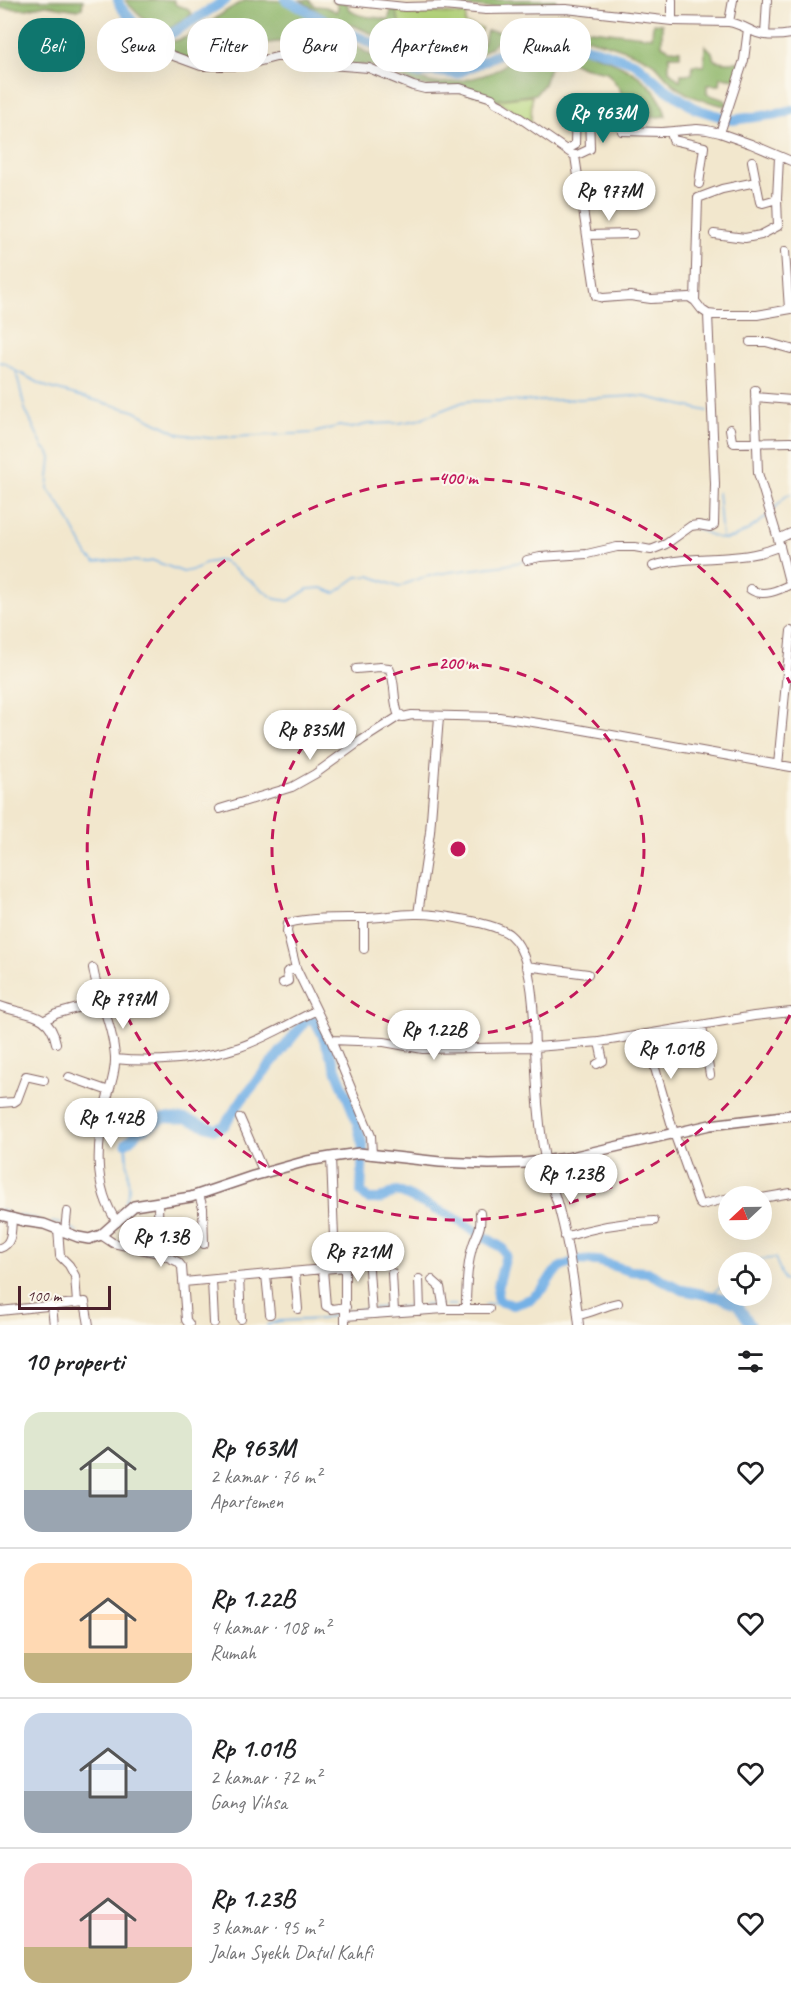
<!DOCTYPE html>
<html lang="id">
<meta charset="utf-8">
<style>
body{margin:0;font-family:Caveat,sans-serif;background:#f6f6f6;color:#202124;height:100vh;display:flex;flex-direction:column;font-size:22px;white-space:nowrap}
*{box-sizing:border-box;margin:0}
p{font-size:20px;color:#757577}
.icon{flex:none;width:33px;height:33px;fill:none;stroke:currentColor;stroke-width:2;stroke-linecap:round;stroke-linejoin:round}
.map{position:relative;height:1325px;overflow:hidden}
.details{display:flex;flex-direction:column;background:#fff;flex:1}
.details>*{flex:none}
.guide{position:absolute;left:18px;top:18px;width:756px;height:54px;display:flex;gap:12px}
.needle{width:39px;rotate:248deg}
.buttons{position:absolute;left:718px;top:1186px;display:grid;gap:12px}
.buttons a{display:grid;place-items:center;width:54px;height:54px;border-radius:50%;background:#fff;box-shadow:0 6px 24px #0002;font-size:30px}
.scale{position:absolute;left:18px;bottom:15px;width:93px;box-sizing:border-box;padding-left:6px;border:3px solid #4a1f2b;border-top:0;font-size:16px;line-height:21px;white-space:nowrap;color:#4a1f2b;-webkit-text-stroke:4px #fbf7ec;paint-order:stroke}
.price{position:absolute;translate:-50% -51px;padding:0 14px;border-radius:21px;background:#fff;color:#222;font-size:20px;line-height:39px;filter:drop-shadow(0 2px 3px #0008)}
.price::after{content:'';position:absolute;left:50%;top:36px;width:18px;height:14px;margin-left:-9px;background:inherit;clip-path:polygon(0 0,100% 0,50% 100%)}
.price.active{background:#0f766e;color:#fff}
ul{padding:0;list-style:none}
li{display:flex;align-items:center;gap:18px;height:150px;padding:0 24px}
li+li{border-top:2px solid #e0e0e0}
li span{display:grid;place-items:center;flex:none;width:168px;height:120px;border-radius:18px;color:#555}
li>.icon{margin-inline-start:auto}
span .icon{width:72px;height:72px;fill:#fffc;stroke-width:1}
li b{font-size:26px}
h2{display:flex;justify-content:space-between;align-items:center;height:72px;padding:0 24px;font-size:26px}
.pill{padding:0 21px;border-radius:24px;background:#fff;box-shadow:0 6px 24px #0002;font-size:21px;line-height:54px}
.pill.active{background:#0f766e;color:#fff}
.map>svg:first-child{display:block}
</style>
<div class="map">
<svg width="791" height="1325" viewBox="0 0 791 1325">
<rect width="100%" height="100%" fill="#fbf7ec"/>
<filter id="ink" filterUnits="userSpaceOnUse"><feTurbulence type="fractalNoise" baseFrequency=".0167" numOctaves="2"/><feDisplacementMap in="SourceGraphic" scale="12" xChannelSelector="R" yChannelSelector="G"/><feConvolveMatrix kernelMatrix="1 2 1 2 8 2 1 2 1" color-interpolation-filters="sRGB"/></filter>
<filter id="wash" filterUnits="userSpaceOnUse"><feTurbulence type="fractalNoise" baseFrequency=".008" numOctaves="4" result="noise"/><feDisplacementMap in="SourceGraphic" scale="24" xChannelSelector="R" yChannelSelector="G"/><feGaussianBlur stdDeviation="1.35" result="paint"/><feColorMatrix in="noise" values="0 0 0 0 0 0 0 0 0 0 0 0 0 0 0 0 0 1.4 0 .05"/><feComposite in="paint" operator="in"/></filter>
<g filter="url(#wash)">
<rect width="100%" height="100%" fill="#f2e7cd"/>
<path fill="#b6d67d" stroke="#807a54" stroke-width="1.5" d="M395 9 462 15 467 12 465 24 482 28 478 41 470 48 465 57 456 63 438 66 441 61 456 55 452 50H437L428 53 423 41 402 29Z
M532 96 531 123 496 100Z"/>
<path fill="#90b76c" stroke="#6d6b4c" stroke-width="1.5" d="M7 0H83L82 8 78 10 46 5 27 9 0 8V2Z
M125 0H174L176 5 186 8 192 14 168 30C150 28 136 13 125 0Z
M247 0C258 0 273 0 283 1 294 5 304 14 314 20 341 37 409 83 439 83 454 83 493 76 504 65 510 59 513 49 522 45 532 40 548 44 558 46 598 53 656 71 666 116L646 118 629 117 620 89 607 72 582 67 566 59 550 67 544 84 536 94 496 100 441 87 418 85 372 66 331 63 304 55 303 48 300 42C285 41 260 41 248 52 244 55 243 60 240 64L204 65 158 49 151 40C189 52 216 10 247 0Z
M300 0H309L315 6 326 7 337 12 338 6 333 0H330H336L348 4V8C359 20 375 15 388 20L392 8 395 9C402 30 402 33 424 36L423 41 428 53C437 50 448 49 457 52L456 55 441 61 438 66 424 67 415 64 408 60 398 46 355 26 330 19Z
M442 0H556V6L515 5 487 8 442 4Z
M653 23 662 24V45L669 49 680 50V56H669V71L680 81 681 74H692L693 65 704 66 705 45 712 52 714 60 724 62H742L736 79 721 77 720 85H707V94L725 100 728 105 726 106C706 101 688 98 672 83 665 77 660 69 653 63 633 49 548 25 525 29 507 32 492 47 477 56L472 57 470 54 483 44 487 31 501 32 513 26H556L652 37Z"/>
<g fill="none" stroke-linecap="round" stroke-linejoin="round">
<path stroke="#74b1e6" stroke-width="1.5" d="M0 362 5 363 16 371 25 409 43 447 49 453 51 458 48 489 64 511 88 556 95 562 117 560 146 562 154 561 183 572 197 569 205 563 222 560 275 599 289 601 308 589 322 588 335 593 357 577 370 576 399 587C436 567 484 572 524 561
M18 372 47 387 134 411 179 434 209 438 313 433 339 426 352 428 368 424 399 423 417 420 463 402 470 401H542L634 396 646 397 707 411
M718 492 722 538
M772 511 786 496 791 494
M695 528C703 531 716 538 722 539 737 540 758 524 768 515
M0 1209 6 1212
M123 1210 129 1190 126 1143
M17 1215 38 1219
M52 1222 62 1224
M69 1227 78 1232
M745 1263 747 1261 775 1258 784 1280 791 1279
M709 1296 729 1280
M422 1305H441
M446 1305H456
M484 1305 501 1302
M398 1307 417 1306
M374 1308 390 1307
M347 1311 369 1309
M267 1325 279 1321 322 1319 342 1312"/>
<path stroke="#74b1e6" stroke-width="10" d="M118 0 120 6 134 23 153 36 169 35 226 0
M286 0 345 31 387 50 411 72 420 74 431 71 456 74 505 51 524 40 554 41 597 50 635 63 663 87 696 109 732 120 785 113 791 110
M126 1143 140 1131 164 1118 186 1119 215 1129 224 1126 243 1098 308 1018 315 1021 322 1034 357 1122 363 1147 361 1192 368 1199H380L397 1191 453 1217 502 1248 506 1255 498 1286 497 1297 501 1302 513 1305 531 1299 543 1289 552 1275 561 1267 578 1260 598 1261 630 1271 647 1272 682 1290 722 1298 737 1304 751 1325"/>
</g>
</g>
<g filter="url(#ink)">
<g fill="none" stroke-linecap="round" stroke-linejoin="round">
<defs>
<path id="minor" d="M339 0 405 7 443 6 486 10 566 9 672 21 729 22C740 24 747 29 757 33 768 37 779 36 791 34
M672 21V0
M729 22 733 0
M765 35 767 0
M119 36 201 66H242L276 57H308L330 65 369 68 413 86 425 89 460 88 492 98 496 103 504 107 575 156 596 296 603 298 630 296 651 299 689 297 695 301 702 310 708 314 717 315H757L791 309
M622 131 662 132 697 129 707 130 720 133 751 144 791 161
M671 132 673 140 704 147 699 184
M720 133 744 60 748 29
M566 150 575 145 576 104
M575 156 590 149 589 110
M752 161 760 202 763 203 777 199
M714 234 745 238 761 235 778 226 777 199 779 157
M587 235 633 234
M785 251 789 309
M695 301 698 198 722 189 756 182
M750 342H766L791 349
M755 390 758 473 778 539 788 578 791 583
M755 397 791 400
M730 429 732 441 734 443 791 442
M778 539 791 533
M527 560 540 557 587 554 617 547H635L651 550 666 544 691 526 698 525 710 527 714 525 715 484 708 314
M653 566C694 553 741 564 780 546
M750 589C762 598 779 590 791 584
M356 669 380 667 389 668C397 683 392 701 399 716L403 717 412 715 499 717 578 729 791 767
M778 765 791 631
M220 809 292 787 315 774 362 740 401 715
M418 914 430 832 439 717
M364 949V918
M526 966 588 974
M93 968C98 998 113 1026 115 1057 116 1072 110 1087 106 1102 97 1141 92 1186 117 1222
M283 983 288 981 287 972 296 968
M0 1006C26 1016 50 1011 56 1043
M45 1020 56 1014 102 1001
M702 1026 710 1075
M645 1034 674 1133 699 1203 701 1205 729 1198
M331 1040 384 1042 423 1049 536 1047 599 1042 754 1016 791 1012
M115 1059C152 1063 205 1059 240 1047 266 1038 290 1023 315 1011
M597 1064 603 1061 599 1042
M69 1077 109 1091
M0 1103 14 1102 17 1100 26 1076 44 1080
M240 1118 264 1173
M372 1155 371 1136 331 1040 296 968 287 932 288 923C313 917 338 918 364 918 382 918 400 913 418 914 438 914 496 923 510 935 530 952 533 997 534 1021 536 1072 537 1125 548 1174 551 1186 556 1197 559 1209 569 1246 575 1287 579 1325
M331 1157 334 1238
M199 1195 203 1208 204 1244
M762 1198 791 1193
M158 1202 159 1253 178 1262 182 1267 186 1320 189 1324
M58 1228 60 1256 69 1265 75 1276 77 1303
M65 1231 67 1212
M101 1235 113 1243 159 1253
M565 1237C594 1227 623 1222 654 1221
M0 1248C13 1244 11 1230 12 1218
M322 1258 326 1306 332 1309 346 1307
M369 1270 372 1314
M295 1273 298 1309
M392 1273 394 1312
M266 1275 270 1314
M239 1278 241 1319
M419 1279 420 1311
M212 1280 214 1323
M432 1280 440 1287 444 1309
M184 1282 345 1267
M52 1307 54 1325
M466 1309C466 1290 467 1267 472 1248 476 1232 482 1232 480 1213
M0 1311 85 1302 89 1325
M578 1315C595 1312 602 1306 618 1303
M345 1316 444 1309H489
M345 1325V1258"/>
<path id="tertiary" d="M0 1215 23 1221 44 1224 78 1237 89 1239 101 1235 134 1206 191 1197 253 1176 307 1161 331 1157 359 1153 440 1162 489 1164 525 1163 567 1158 710 1125 791 1115"/>
</defs>
<use href="#minor" stroke="#856564" stroke-width="10"/>
<use href="#tertiary" stroke="#856564" stroke-width="12"/>
<use href="#minor" stroke="#fff" stroke-width="8"/>
<use href="#tertiary" stroke="#fff" stroke-width="9"/>
</g>
</g>
<g fill="none" stroke="#c2185b" stroke-width="3" stroke-dasharray="10 8">
<circle cx="458" cy="849" r="186"/>
<path d="M790 1015A371 371 0 1 1 790 683"/>
</g>
<circle cx="458" cy="849" r="9" fill="#c2185b" stroke="#fbf7ec" stroke-width="3"/>
<g font-size="18" text-anchor="middle" font-weight="bold" fill="#c2185b" stroke="#fbf7ec" stroke-width="4.5" stroke-linejoin="round" paint-order="stroke">
<text x="458" y="484">400 m</text>
<text x="458" y="669">200 m</text>
</g>
</svg>
<div class="buttons">
<a><svg class="needle" viewBox="-14 -14 28 28"><path d="M0-13l5 13h-10z" fill="#e53935"/><path d="M0 13l5-13h-10z" fill="#757577"/></svg></a>
<a><svg class="icon" aria-label="locate" viewBox="0 0 24 24"><circle cx="12" cy="12" r="6"/><path d="M12 2v4M12 18v4M2 12h4M18 12h4"/></svg></a>
</div>
<div class="scale">100 m</div>
<b class="price active" style="left:603px;top:144px">Rp 963M</b>
<b class="price" style="left:609px;top:222px">Rp 977M</b>
<b class="price" style="left:310px;top:761px">Rp 835M</b>
<b class="price" style="left:123px;top:1030px">Rp 797M</b>
<b class="price" style="left:434px;top:1061px">Rp 1.22B</b>
<b class="price" style="left:671px;top:1080px">Rp 1.01B</b>
<b class="price" style="left:111px;top:1149px">Rp 1.42B</b>
<b class="price" style="left:571px;top:1205px">Rp 1.23B</b>
<b class="price" style="left:161px;top:1268px">Rp 1.3B</b>
<b class="price" style="left:358px;top:1283px">Rp 721M</b>
<div class="guide">
<a class="pill active">Beli</a>
<a class="pill">Sewa</a>
<a class="pill">Filter</a>
<a class="pill">Baru</a>
<a class="pill">Apartemen</a>
<a class="pill">Rumah</a>
</div>
</div>
<section class="details">
<h2>10 properti<svg class="icon" aria-label="filters" viewBox="0 0 24 24"><path d="M4 7h16M4 17h16"/><circle cx="9" cy="7" r="2"/><circle cx="15" cy="17" r="2"/></svg></h2>
<ul>
<li><span style="background:linear-gradient(#dfe7d0 65%,#9aa5b1 0)"><svg class="icon" aria-label="home" viewBox="0 0 24 24"><path d="M3 11l9-7 9 7M6 9v11h12V9"/></svg></span><div><b>Rp 963M</b><p>2 kamar · 76 m²</p><p>Apartemen</p></div><svg class="icon" aria-label="heart" viewBox="0 0 24 24"><path d="M12 20l-8-8c-3-5 5-10 8-4 3-6 11-1 8 4z"/></svg></li>
<li><span style="background:linear-gradient(#ffd9b3 75%,#c2b280 0)"><svg class="icon" aria-label="home" viewBox="0 0 24 24"><path d="M3 11l9-7 9 7M6 9v11h12V9"/></svg></span><div><b>Rp 1.22B</b><p>4 kamar · 108 m²</p><p>Rumah</p></div><svg class="icon" aria-label="heart" viewBox="0 0 24 24"><path d="M12 20l-8-8c-3-5 5-10 8-4 3-6 11-1 8 4z"/></svg></li>
<li><span style="background:linear-gradient(#c9d6e8 65%,#9aa5b1 0)"><svg class="icon" aria-label="home" viewBox="0 0 24 24"><path d="M3 11l9-7 9 7M6 9v11h12V9"/></svg></span><div><b>Rp 1.01B</b><p>2 kamar · 72 m²</p><p>Gang Vihsa</p></div><svg class="icon" aria-label="heart" viewBox="0 0 24 24"><path d="M12 20l-8-8c-3-5 5-10 8-4 3-6 11-1 8 4z"/></svg></li>
<li><span style="background:linear-gradient(#f6c9c9 70%,#c2b280 0)"><svg class="icon" aria-label="home" viewBox="0 0 24 24"><path d="M3 11l9-7 9 7M6 9v11h12V9"/></svg></span><div><b>Rp 1.23B</b><p>3 kamar · 95 m²</p><p>Jalan Syekh Datul Kahfi</p></div><svg class="icon" aria-label="heart" viewBox="0 0 24 24"><path d="M12 20l-8-8c-3-5 5-10 8-4 3-6 11-1 8 4z"/></svg></li>
</ul>
</section>
